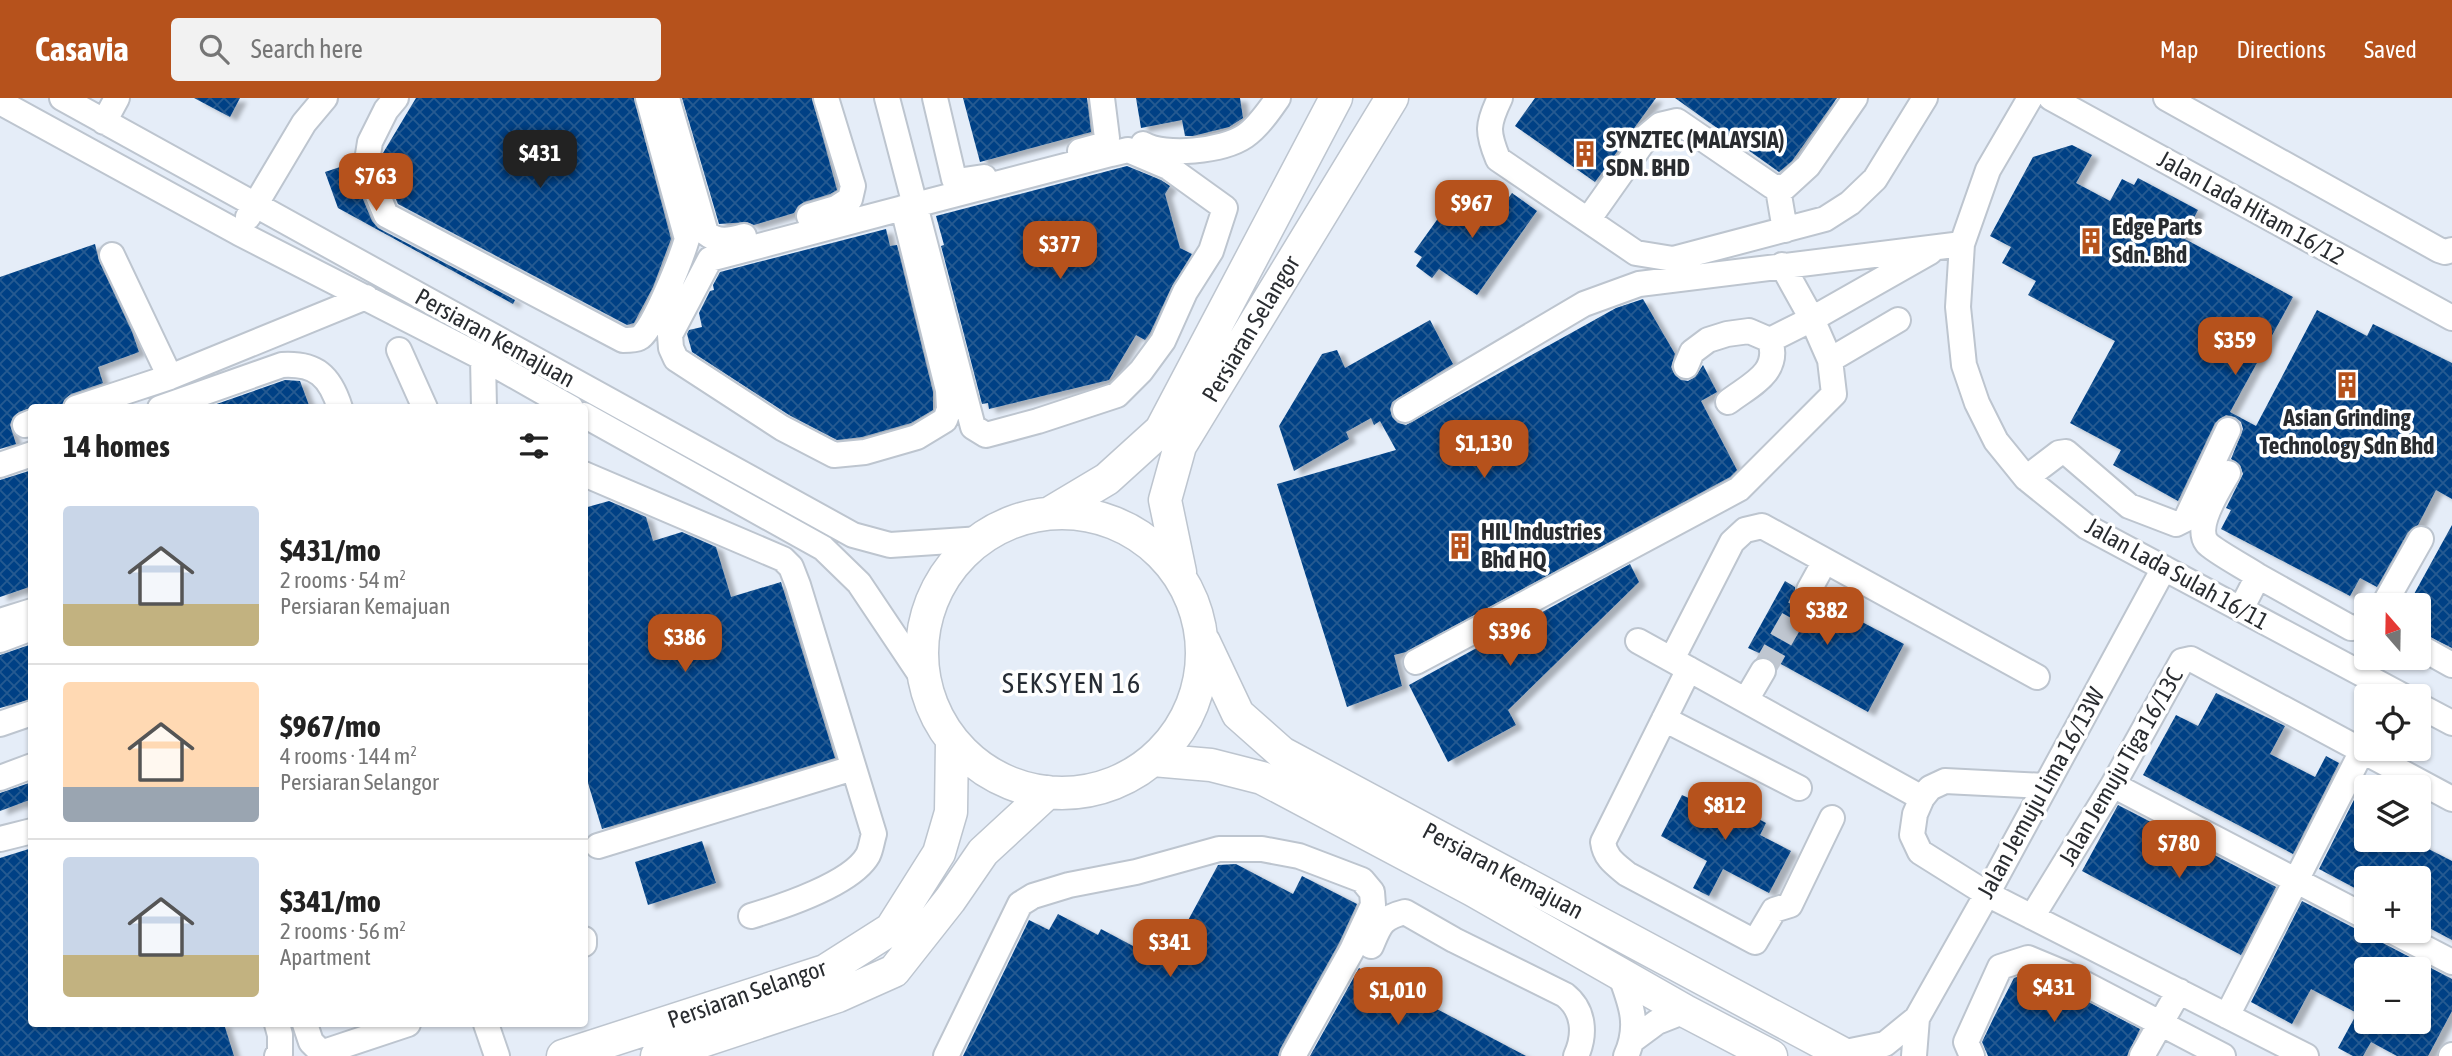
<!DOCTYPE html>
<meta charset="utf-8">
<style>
body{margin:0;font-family:"Asap Condensed",sans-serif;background:#f2f2f2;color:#222;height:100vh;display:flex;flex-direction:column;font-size:26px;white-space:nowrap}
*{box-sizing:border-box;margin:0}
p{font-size:23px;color:#767676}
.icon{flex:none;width:38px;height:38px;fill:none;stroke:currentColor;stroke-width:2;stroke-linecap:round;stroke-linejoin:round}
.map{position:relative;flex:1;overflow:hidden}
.sheet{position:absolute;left:28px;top:306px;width:560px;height:623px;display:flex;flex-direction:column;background:#fff;border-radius:7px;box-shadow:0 2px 5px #0004}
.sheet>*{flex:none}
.needle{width:46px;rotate:340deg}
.controls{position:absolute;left:2354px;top:495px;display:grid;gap:14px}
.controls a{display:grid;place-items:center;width:77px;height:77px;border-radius:7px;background:#fff;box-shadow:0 2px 5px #0004;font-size:35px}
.price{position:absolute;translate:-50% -60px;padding:0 16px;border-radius:14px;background:#b6521c;color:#fff;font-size:23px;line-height:46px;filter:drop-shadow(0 2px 4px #0008)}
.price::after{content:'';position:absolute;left:50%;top:42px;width:21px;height:16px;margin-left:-10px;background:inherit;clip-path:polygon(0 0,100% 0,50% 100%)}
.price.selected{background:#222;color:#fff}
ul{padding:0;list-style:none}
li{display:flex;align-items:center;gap:21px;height:175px;padding:0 35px}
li+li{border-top:2px solid #e0e0e0}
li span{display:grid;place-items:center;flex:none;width:196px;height:140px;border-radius:7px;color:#555}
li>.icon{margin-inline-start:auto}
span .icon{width:84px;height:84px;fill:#fffc;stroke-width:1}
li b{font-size:30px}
h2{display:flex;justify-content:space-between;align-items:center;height:84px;padding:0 35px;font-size:30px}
header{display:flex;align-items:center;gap:42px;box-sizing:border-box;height:98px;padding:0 35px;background:#b6521c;color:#fff}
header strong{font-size:33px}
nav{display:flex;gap:38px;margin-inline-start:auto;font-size:24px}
.search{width:490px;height:63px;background:#f2f2f2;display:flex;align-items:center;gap:18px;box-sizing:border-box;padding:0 24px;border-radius:7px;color:#767676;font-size:26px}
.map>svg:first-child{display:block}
</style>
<header>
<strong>Casavia</strong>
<div class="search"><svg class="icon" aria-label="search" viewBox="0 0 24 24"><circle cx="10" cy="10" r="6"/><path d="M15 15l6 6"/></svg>Search here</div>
<nav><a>Map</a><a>Directions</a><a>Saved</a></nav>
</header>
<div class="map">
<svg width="2452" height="958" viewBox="0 0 2452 958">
<defs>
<pattern id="building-cross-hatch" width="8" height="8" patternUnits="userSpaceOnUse" patternTransform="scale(1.75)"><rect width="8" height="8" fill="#004185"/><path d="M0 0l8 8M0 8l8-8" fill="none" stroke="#265a91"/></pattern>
<filter id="shadow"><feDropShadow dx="7" dy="4" stdDeviation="2" flood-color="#0004"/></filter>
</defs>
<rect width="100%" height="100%" fill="#e5edf8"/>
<path fill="url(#building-cross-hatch)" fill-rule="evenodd" filter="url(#shadow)" d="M194 0H240L230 19Z
M416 0H634L671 141 653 189 634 225 627 227 398 106 381 67 383 55Z
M682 0H812L837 92 830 96 804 104 798 108 794 115 754 127 747 124 719 126Z
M963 0H1087L1091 34 980 64Z
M1136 0H1240L1243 20 1229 29 1193 38H1185L1182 22 1141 30Z
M1535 0H1656L1595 84 1515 28Z
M1675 0H1837L1792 63 1779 74Z
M2072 47 2092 57 2076 85 2110 103 2122 81 2134 87 2138 80 2198 112 2183 140 2293 199 2230 314 2256 328 2317 212 2367 238 2373 226 2452 265V401L2436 392 2418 427 2408 434 2377 489 2360 480 2350 498 2221 431 2231 412 2226 410 2243 376 2240 367 2231 361 2243 331 2241 324 2235 319 2226 317 2215 325 2178 403 2113 367 2121 352 2070 325 2115 243 2028 197 2036 183 2002 165 2011 149 1990 138 2033 59Z
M352 65V75L372 123 378 130 515 202 513 206 338 110 325 74Z
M1127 68 1161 82 1170 88 1165 96 1180 150 1192 156 1172 188 1150 235 1145 242 1136 237 1109 282 989 311 988 305 982 306 941 148 944 147 936 118Z
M1459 91 1496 118 1512 95 1537 113 1477 197 1439 171 1432 180 1416 168 1422 159 1414 154Z
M886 131 890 148 897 147 933 294V312L911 325 862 339 837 342 789 317 692 254 687 236 689 232 702 229 699 215 710 193 714 192 713 187 720 174Z
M95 146 99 163 132 234 139 254 98 269 103 285 71 296 65 301 61 309H33L19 314 13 319 10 327 16 346 0 351V179Z
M1643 201 1675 256 1671 269 1675 277 1681 282 1688 283 1695 279 1703 267 1717 294 1701 303 1737 372 1730 379 1406 554 1394 557 1402 588 1347 609 1277 386 1396 352 1380 323 1374 327 1371 320 1346 334 1349 341 1294 373 1279 328 1322 256 1337 252 1345 270 1430 222 1453 266 1392 304 1390 311 1392 319 1398 325 1406 327 1616 210Z
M285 282 300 283 310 310H205Z
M32 372V488L0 499V382Z
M609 403 646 419 653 443 682 434 716 449 731 499 781 484 835 660 602 731 584 672V410Z
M2452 427V550L2418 533V528L2425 516 2418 513V508L2408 507Z
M1630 466 1639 484 1508 612 1516 627 1448 664 1409 587Z
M1785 483 1795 489 1796 499 1802 505 1810 507 1820 502 1904 546 1868 614 1770 560 1748 550Z
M32 546V601L0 610V557Z
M2216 595 2285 628 2270 656 2315 679 2326 658 2339 665 2293 756 2143 677 2176 617 2198 628Z
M2364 682 2366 683V742H2411L2452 763V842L2418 824V780H2366V796L2319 771Z
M32 684V701L0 713V695Z
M1700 690 1766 725 1760 737 1791 753 1769 795 1723 771 1709 798 1693 790 1707 763 1661 738 1682 697 1693 702Z
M2118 707 2276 789 2241 857 2082 773Z
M702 743 716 785 648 807 635 764Z
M32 750V926H224L234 958H0V760Z
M1236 766 1293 796 1302 778 1357 806 1339 845 1280 951 1278 958H963L1029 822 1049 832 1058 816 1098 837 1101 831 1165 865 1218 767Z
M2302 803 2452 881V913L2428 958H2397L2371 944 2363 958H2353L2338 950 2357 915 2311 891 2292 926 2251 904ZM2366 872H2418V924H2366Z
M1359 870 1526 958H1310Z
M2027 876 2058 888 2140 931 2127 958H1988L1982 944 1994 919 2014 880Z"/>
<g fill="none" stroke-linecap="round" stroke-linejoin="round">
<path stroke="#bfc6d0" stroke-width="24" stroke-dasharray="24 12" stroke-linecap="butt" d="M1763 573 1809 492"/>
<defs>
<path id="minor" d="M62 0 853 437 890 447 981 441
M396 0 386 12 370 44 366 69 386 117 623 242C627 242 635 242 639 240 653 234 682 158 687 141L648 0
M667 0 706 135C718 145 730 142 744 138
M887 0 973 329 986 337 1038 323 1117 297 1141 273 1163 243 1185 194 1211 153 1225 110 1168 69 1128 52 1111 56 915 107 903 110
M935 0 954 81 957 83 984 79
M1500 0C1487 27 1487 34 1498 61L1636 155 1673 161 1825 121 1850 105 1875 81 1925 0
M2030 0 1988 72 1962 146 1958 209 1964 267 1977 305 1996 343 2026 380 2087 429 2403 598
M2051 0 2452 220
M2166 0 2439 152 2445 154 2452 152
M0 4 239 135 483 260 571 310
M104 24 117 0
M1143 46C1165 59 1223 53 1245 38 1258 29 1269 13 1278 0
M1080 53 1102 47 1107 40 1102 0
M1778 91 1785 132
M903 110 948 292 949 311 945 322 917 339 865 354 834 357 782 330 676 261 671 250 670 237 710 161Z
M809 118 836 110 850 101 853 88 826 0
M248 119 304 25 325 0
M1588 122 1648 37 1660 27 1677 23 1772 88 1784 90 1808 68 1855 0
M112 157 170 279
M399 252 425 310
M483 260 484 310
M1830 262 1898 222
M1686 268 1692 254 1708 242 1727 236 1749 233 1770 242
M1728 304C1750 287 1781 275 1770 242L1812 221 1930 154
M76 310 170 279 366 199
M160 310 282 267C316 265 330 278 340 310
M1405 312 1584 206 1639 186 1962 146
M584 317 823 450 859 485 924 582
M25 327 32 324
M0 367 32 356
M2228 375C2219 391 2194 428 2207 445 2214 453 2248 471 2258 478
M584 376 783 461 791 469 798 487 874 736C872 742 871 751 868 757 852 786 781 809 751 818
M2026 380 2059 355 2066 354 2129 408 2176 426 2186 421 2228 332
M1809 492 1825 463
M2383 508 2421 441
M2241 511 2258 478 2351 530 2366 528
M0 523 32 513
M0 542 32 530
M1638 543 1922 700
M2418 548 2452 567
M1672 561 1732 444 1745 432 1762 428 2037 579
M1416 564 1739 391 1834 296 1830 262 1812 221 1782 167
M1689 571 1603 744C1605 760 1615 766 1627 776L1755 844 1774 812 1790 807 1832 720
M1746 602 1763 573
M2418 607 2452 625
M1664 621 1799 690
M0 626 32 615
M0 680 32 668
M2113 687 2366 819
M2045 688 1945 683 1930 690 1922 700 1915 716 1912 737 1920 754 1987 796 2306 958
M0 741 32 733
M598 748 853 670
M2032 819 2113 687 2182 563 2191 561 2452 701
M2392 833 2452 864
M584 841V846
M1371 848C1380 827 1381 820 1405 814L1454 842 1565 897C1584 912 1586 936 1576 958
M1620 876C1631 906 1640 927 1626 958
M2227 918 2362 653
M277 926 280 937V956L277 958
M305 926 311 944 320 953H327L408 926
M486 926 497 958
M1634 941 1657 924 1685 913
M1841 955 1885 946 1917 920 1987 796 2164 470
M946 958 1020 806 1033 798 1069 787 1136 774 1219 751H1262L1299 758 1362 782 1372 794 1373 807 1352 852 1293 958
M1914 958 1917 920
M1972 958 1966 944 2000 869 2028 860 2064 875 2223 958
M2142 958 2179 893
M2451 958 2452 957"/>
<path id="major" d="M1050 415 1107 381 1161 332 1336 0
M922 555a140 140 0 1 1 280 0a140 140 0 1 1-280 0Z
M1180 474 1165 402 1180 348 1392 0
M1204 544 1238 616 1282 655 1847 958
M1153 662 1211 667 1262 680 1473 792 1685 913 1771 958
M563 958 825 873 891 831 939 755 951 714 952 643
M657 958 838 898 894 873 950 802 983 754 1048 694"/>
</defs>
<use href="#minor" stroke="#bdc5cf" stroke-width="28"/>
<use href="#major" stroke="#bdc5cf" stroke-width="35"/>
<use href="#minor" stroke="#fff" stroke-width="24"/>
<use href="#major" stroke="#fff" stroke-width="32"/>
</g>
<defs>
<symbol id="building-bare" viewBox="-9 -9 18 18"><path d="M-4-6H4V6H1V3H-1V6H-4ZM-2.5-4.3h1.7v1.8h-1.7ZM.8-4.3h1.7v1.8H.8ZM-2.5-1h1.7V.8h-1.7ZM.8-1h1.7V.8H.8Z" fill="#b6521c" stroke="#fff" stroke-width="2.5" paint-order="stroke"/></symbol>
</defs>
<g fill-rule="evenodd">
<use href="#building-bare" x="1566" y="37" width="38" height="38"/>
<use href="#building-bare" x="2072" y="124" width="38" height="38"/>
<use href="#building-bare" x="2328" y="268" width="38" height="38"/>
<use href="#building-bare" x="1441" y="429" width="38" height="38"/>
</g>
<g text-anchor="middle" stroke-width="7" stroke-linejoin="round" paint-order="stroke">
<g font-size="24" font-weight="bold" fill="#292c30" stroke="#fff" text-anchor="start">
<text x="1606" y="50">SYNZTEC (MALAYSIA)<tspan x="1606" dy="28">SDN. BHD</tspan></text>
<text x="2112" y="137">Edge Parts<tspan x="2112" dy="28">Sdn. Bhd</tspan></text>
<text x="2347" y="328" text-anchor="middle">Asian Grinding<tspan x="2347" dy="28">Technology Sdn Bhd</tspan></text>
<text x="1481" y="442">HIL Industries<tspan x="1481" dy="28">Bhd HQ</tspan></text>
</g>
<g font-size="24" fill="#292c30" stroke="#fff">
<text transform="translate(2251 110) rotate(29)" y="8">Jalan Lada Hitam 16/12</text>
<text transform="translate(1251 231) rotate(-59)" y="8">Persiaran Selangor</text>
<text transform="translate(495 240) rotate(29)" y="8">Persiaran Kemajuan</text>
<text transform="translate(2177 476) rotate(29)" y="8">Jalan Lada Sulah 16/11</text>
<text transform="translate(2121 669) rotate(-60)" y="8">Jalan Jemuju Tiga 16/13C</text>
<text transform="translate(2041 695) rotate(-61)" y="8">Jalan Jemuju Lima 16/13W</text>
<text transform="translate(1503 773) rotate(28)" y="8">Persiaran Kemajuan</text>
<text transform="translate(747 896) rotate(-19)" y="8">Persiaran Selangor</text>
</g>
<g font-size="28" letter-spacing="2" fill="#262c34" stroke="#fff">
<text x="1072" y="595">SEKSYEN 16</text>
</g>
</g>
</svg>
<div class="controls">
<a><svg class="needle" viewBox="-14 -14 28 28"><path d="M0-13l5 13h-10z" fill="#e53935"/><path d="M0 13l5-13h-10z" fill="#767676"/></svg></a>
<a><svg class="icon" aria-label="locate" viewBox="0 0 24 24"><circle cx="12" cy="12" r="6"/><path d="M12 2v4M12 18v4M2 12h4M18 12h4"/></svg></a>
<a><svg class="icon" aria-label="layers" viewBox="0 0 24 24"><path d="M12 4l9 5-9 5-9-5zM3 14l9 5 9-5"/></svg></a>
<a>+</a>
<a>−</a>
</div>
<b class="price selected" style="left:540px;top:92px">$431</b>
<b class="price" style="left:376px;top:115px">$763</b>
<b class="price" style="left:1472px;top:142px">$967</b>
<b class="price" style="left:1060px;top:183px">$377</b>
<b class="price" style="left:2235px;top:279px">$359</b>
<b class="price" style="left:1484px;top:382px">$1,130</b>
<b class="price" style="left:1827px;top:549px">$382</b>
<b class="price" style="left:1510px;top:570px">$396</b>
<b class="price" style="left:685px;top:576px">$386</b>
<b class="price" style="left:1725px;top:744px">$812</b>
<b class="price" style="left:2179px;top:782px">$780</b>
<b class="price" style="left:1170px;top:881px">$341</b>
<b class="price" style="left:2054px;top:926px">$431</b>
<b class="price" style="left:1398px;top:929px">$1,010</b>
<section class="sheet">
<h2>14 homes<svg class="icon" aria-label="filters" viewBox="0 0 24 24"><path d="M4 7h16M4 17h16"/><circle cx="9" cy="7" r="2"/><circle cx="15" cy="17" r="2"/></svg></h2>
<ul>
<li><span style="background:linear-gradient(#c9d6e8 70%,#c2b280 0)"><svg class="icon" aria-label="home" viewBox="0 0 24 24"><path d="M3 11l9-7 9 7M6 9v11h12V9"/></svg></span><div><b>$431/mo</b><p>2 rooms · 54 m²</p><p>Persiaran Kemajuan</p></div></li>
<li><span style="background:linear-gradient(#ffd9b3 75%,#9aa5b1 0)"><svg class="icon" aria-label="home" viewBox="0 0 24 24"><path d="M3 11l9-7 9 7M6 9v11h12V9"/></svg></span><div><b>$967/mo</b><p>4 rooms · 144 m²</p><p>Persiaran Selangor</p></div></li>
<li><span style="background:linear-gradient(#c9d6e8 70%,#c2b280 0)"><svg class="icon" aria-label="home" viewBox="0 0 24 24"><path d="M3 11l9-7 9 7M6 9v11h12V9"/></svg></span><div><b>$341/mo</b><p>2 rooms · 56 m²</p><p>Apartment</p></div></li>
</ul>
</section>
</div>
